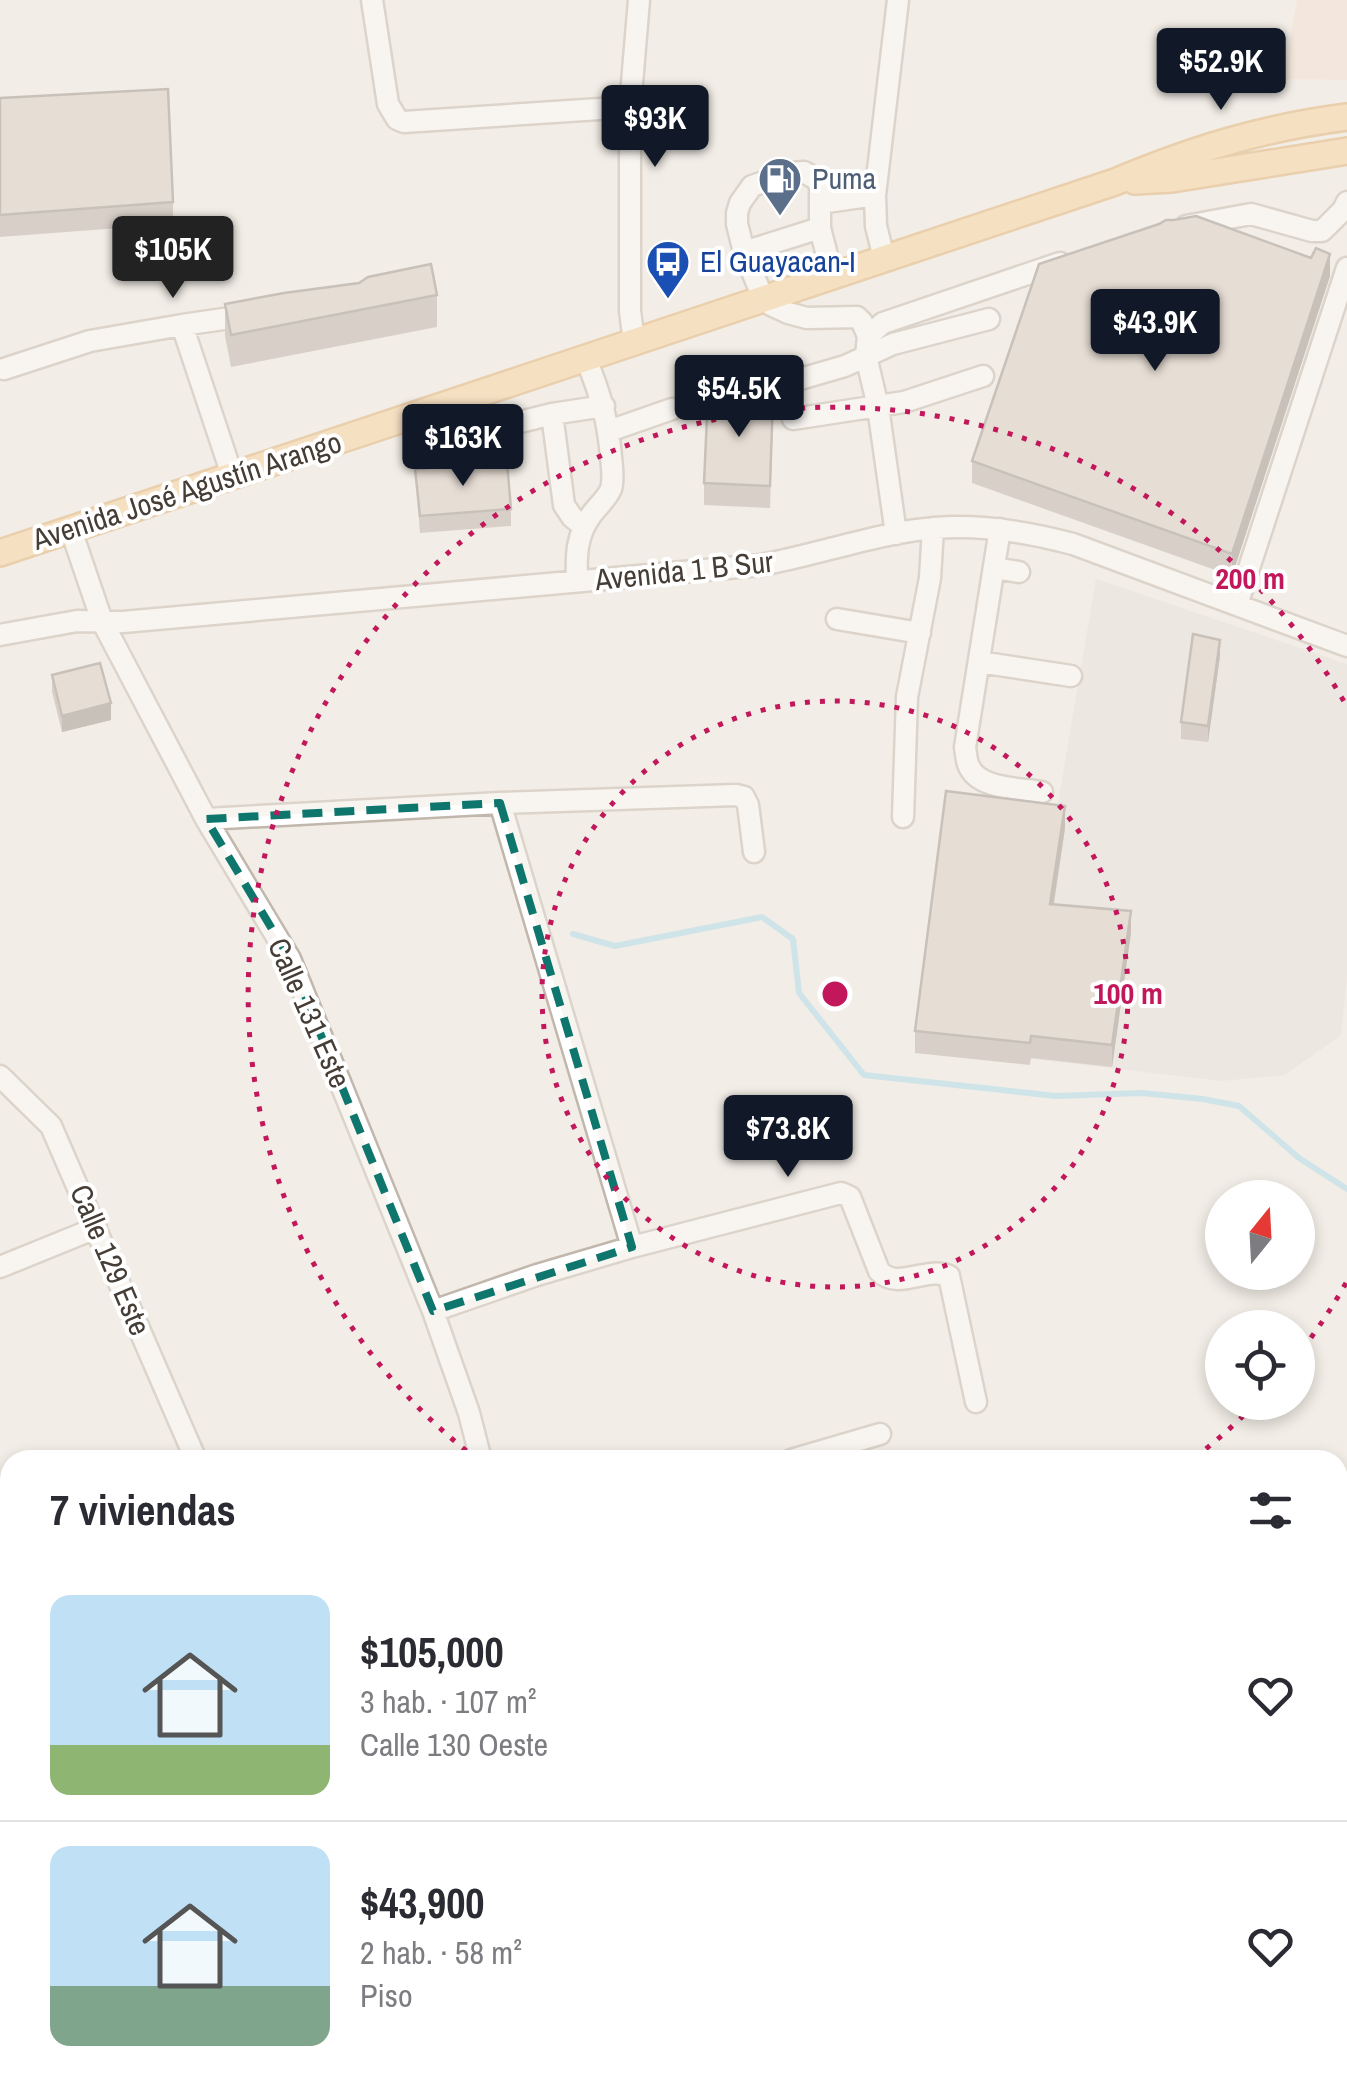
<!DOCTYPE html>
<html lang="es">
<meta charset="utf-8">
<style>
body{margin:0;font-family:"Archivo Narrow",sans-serif;background:#f7f7f7;color:#2b2b33;height:100vh;display:flex;flex-direction:column;font-size:38px;white-space:nowrap}
*{box-sizing:border-box;margin:0}
p{font-size:32px;color:#7c7c81}
.icon{flex:none;width:55px;height:55px;fill:none;stroke:currentColor;stroke-width:2;stroke-linecap:round;stroke-linejoin:round}
.map{position:relative;flex:1;overflow:hidden}
.drawer{position:absolute;left:0px;top:1450px;width:1348px;height:642px;display:flex;flex-direction:column;background:#fff;border-radius:30px 30px 0 0;box-shadow:0 5px 15px #0003}
.drawer>*{flex:none}
.needle{width:65px;rotate:18deg}
.buttons{position:absolute;left:1205px;top:1180px;display:grid;gap:20px}
.buttons a{display:grid;place-items:center;width:110px;height:110px;border-radius:50%;background:#fff;box-shadow:0 5px 15px #0003;font-size:50px}
.price{position:absolute;translate:-50% -85px;padding:0 22px;border-radius:10px;background:#111827;color:#fff;font-size:32px;line-height:65px;filter:drop-shadow(0 2px 5px #0008)}
.price::after{content:'';position:absolute;left:50%;top:60px;width:30px;height:22px;margin-left:-15px;background:inherit;clip-path:polygon(0 0,100% 0,50% 100%)}
.price.selected{background:#222;color:#fff}
ul{padding:0;list-style:none}
li{display:flex;align-items:center;gap:30px;height:250px;padding:0 50px}
li+li{border-top:2px solid #e1e1e2}
li span{display:grid;place-items:center;flex:none;width:280px;height:200px;border-radius:20px;color:#555}
li>.icon{margin-inline-start:auto}
span .icon{width:120px;height:120px;fill:#fffc;stroke-width:1}
li b{font-size:42px}
h2{display:flex;justify-content:space-between;align-items:center;height:120px;padding:0 50px;font-size:42px}
.map>svg:first-child{display:block}
</style>
<div class="map">
<svg width="1347" height="2092" viewBox="0 0 1347 2092">
<rect width="100%" height="100%" fill="#f2ede6"/>
<path fill="#f4e1d2" d="M1297 0H1347V80L1283 79Z"/>
<path fill="#e5dfdb" d="M1096 579 1347 664V978L1341 1035 1285 1075 1221 1081 1015 1057Z"/>
<path fill="#ebe0d1" d="M10 1733V1931L0 1934V1736Z"/>
<g fill="none" stroke-linecap="round" stroke-linejoin="round">
<path stroke="#a5d9ed" stroke-width="6" d="M573 934 615 946 762 917 793 939 799 993 864 1075 1056 1096 1142 1093 1203 1099 1239 1106 1299 1158 1347 1189"/>
<defs>
<path id="minor" d="M372 0 388 104 397 119 404 122 630 107
M820 203 875 195
M1186 226 1251 214 1312 231H1322L1343 210 1347 202
M744 252 820 228
M884 258 876 226 875 195 898 0
M832 275 820 228V186L816 179 804 172 790 173 752 186 740 203 737 213V224L744 252 763 298 771 305 788 313 807 318 857 317 862 322 868 336
M182 325 232 475
M634 342 630 311V107L639 0
M4 369 90 341 182 325 251 315
M790 382 845 366 893 344 989 319
M552 414 564 505 572 517 584 527
M793 419 904 402 983 376
M508 425 552 414 604 406
M609 431 672 409
M1000 529 965 747C966 753 966 758 968 764 977 790 1020 788 1042 792
M71 530 102 621 206 819 290 959 433 1311 469 1413 481 1460
M896 534 878 407 866 356 868 336 883 323 1060 263
M994 568 1019 572
M577 581C576 556 576 535 592 514 598 506 607 498 611 489 614 479 612 467 611 457 608 420 600 393 586 359
M1237 605 1347 268
M837 619 920 633
M0 635 77 621 123 622 761 565C817 555 880 532 935 528 982 524 1028 532 1073 544L1347 646
M979 662 1071 676
M500 803 632 1247
M903 817 907 697 930 578 933 528
M206 819 500 803 736 795 744 797 748 805 754 852
M0 1076 51 1126 196 1460
M0 1267 96 1228
M433 1311 537 1275 632 1247 841 1193 850 1197 852 1202 879 1271C898 1291 926 1266 949 1276L976 1402
M791 1460 880 1434
M0 1727 10 1723
M462 2082 465 2092
M38 2092 69 2082"/>
<path id="major" d="M1135 181 1172 179 1347 151
M0 553 1115 182C1194 149 1262 128 1347 117"/>
</defs>
<use href="#minor" stroke="#c1b7ac" stroke-width="25"/>
<use href="#major" stroke="#dfab68" stroke-width="30"/>
<use href="#minor" stroke="#fff" stroke-width="20"/>
<use href="#major" stroke="#fad198" stroke-width="25"/>
</g>
<path fill="#b9aea4" d="M0 98 173 202V224L0 237Z
M1330 276 1232 576 972 483V461Z
M437 295V327L231 367 225 336V304Z
M773 419 770 508 704 505V483Z
M415 469 511 509V526L420 533Z
M1220 656 1208 742 1181 739V722Z
M52 675 111 720 62 732 52 692Z
M1065 828 1054 904 1131 933 1112 1067 1031 1058 1030 1065 915 1053V1031Z"/>
<path fill="#968d86" d="M1330 254V276L1232 576V554Z
M1220 640V656L1208 742V726Z
M111 703V720L62 732V716Z
M1065 806V828L1050 926V904Z
M1131 911V933L1112 1067V1045Z
M10 1804V1813L0 1816V1807Z"/>
<path fill="#d7cabf" stroke="#968d86" stroke-width="2.5" d="M168 89 173 202 0 215V98Z
M1196 216 1311 258 1316 248 1330 254 1232 554 972 461 1039 264 1159 224 1166 220H1174Z
M431 264 437 295 231 335 225 304 284 293 359 283 368 277Z
M708 394 773 396 770 486 704 483Z
M507 462 511 509 420 516 415 469Z
M1193 634 1220 640 1208 726 1181 722Z
M100 663 111 703 62 716 52 675Z
M946 791 1065 806 1050 904 1131 911 1112 1045 1031 1036 1030 1043 915 1031Z
M10 1751V1804L0 1807V1754Z"/>
<path d="M0 0H1347V2092H0ZM500 803 632 1247 433 1311 290 959 206 819Z" fill="#f2ede6" fill-opacity=".55" fill-rule="evenodd"/>
<path fill="none" stroke="#0f766e" stroke-width="8" stroke-dasharray="20 12" stroke-linejoin="round" d="M500 803 632 1247 433 1311 290 959 206 819Z"/>
<g fill="none" stroke="#c2185b" stroke-width="5" stroke-dasharray="5 10">
<circle cx="835" cy="994" r="293"/>
<path d="M1346 1283A587 587 0 0 1 1298 1355M1254 1405A587 587 0 0 1 1192 1460M478 1460A587 587 0 1 1 1346 705"/>
</g>
<defs>
<symbol id="fuel-pin" viewBox="-11 -11 22 30"><path d="M0 17L-7.5 6A9.5 9.5 0 1 1 7.5 6Z" fill="#5c6f8a" stroke="#fff"/><path d="M-5.5-6h7V0h2V4h1.3V-2.5L3-4.5l.8-.8L6-3V5H2.5V1h-1V6h-7ZM-4.2-4.7v3.2H.2V-4.7Z" fill="#fff"/></symbol>
<symbol id="bus-pin" viewBox="-11 -11 22 30"><path d="M0 17L-7.5 6A9.5 9.5 0 1 1 7.5 6Z" fill="#1a4fb4" stroke="#fff"/><path d="M-5-6H5V4H4V6H2V4H-2V6H-4V4H-5ZM-3.5-4V0h7V-4ZM-3.5 1.2v1.5H-2V1.2ZM2 1.2v1.5H3.5V1.2Z" fill="#fff"/></symbol>
</defs>
<g fill-rule="evenodd">
<use href="#fuel-pin" x="755" y="154" width="50" height="68"/>
<use href="#bus-pin" x="643" y="237" width="50" height="68"/>
</g>
<g text-anchor="middle" stroke-width="8" stroke-linejoin="round" paint-order="stroke">
<g font-size="30" fill="#4e5e75" stroke="#fff" text-anchor="start">
<text x="812" y="189">Puma</text>
</g>
<g font-size="30" fill="#164399" stroke="#fff" text-anchor="start">
<text x="700" y="272">El Guayacan-I</text>
</g>
<g font-size="30" fill="#453d36" stroke="#fff">
<text transform="translate(187 491) rotate(-18)" y="10">Avenida José Agustín Arango</text>
<text transform="translate(684 571) rotate(-6)" y="10">Avenida 1 B Sur</text>
<text transform="translate(309 1013) rotate(66)" y="10">Calle 131 Este</text>
<text transform="translate(110 1260) rotate(67)" y="10">Calle 129 Este</text>
</g>
</g>
<circle cx="835" cy="994" r="15" fill="#c2185b" stroke="#fff" stroke-width="5"/>
<g font-size="30" text-anchor="middle" font-weight="bold" fill="#c2185b" stroke="#fff" stroke-width="8" stroke-linejoin="round" paint-order="stroke">
<text x="1250" y="589">200 m</text>
<text x="1128" y="1004">100 m</text>
</g>
</svg>
<div class="buttons">
<a><svg class="needle" viewBox="-14 -14 28 28"><path d="M0-13l5 13h-10z" fill="#e53935"/><path d="M0 13l5-13h-10z" fill="#7c7c81"/></svg></a>
<a><svg class="icon" aria-label="locate" viewBox="0 0 24 24"><circle cx="12" cy="12" r="6"/><path d="M12 2v4M12 18v4M2 12h4M18 12h4"/></svg></a>
</div>
<b class="price" style="left:1221px;top:113px">$52.9K</b>
<b class="price" style="left:655px;top:170px">$93K</b>
<b class="price selected" style="left:173px;top:301px">$105K</b>
<b class="price" style="left:1155px;top:374px">$43.9K</b>
<b class="price" style="left:739px;top:440px">$54.5K</b>
<b class="price" style="left:463px;top:489px">$163K</b>
<b class="price" style="left:788px;top:1180px">$73.8K</b>
<section class="drawer">
<h2>7 viviendas<svg class="icon" aria-label="filters" viewBox="0 0 24 24"><path d="M4 7h16M4 17h16"/><circle cx="9" cy="7" r="2"/><circle cx="15" cy="17" r="2"/></svg></h2>
<ul>
<li><span style="background:linear-gradient(#bfe0f5 75%,#8fb573 0)"><svg class="icon" aria-label="home" viewBox="0 0 24 24"><path d="M3 11l9-7 9 7M6 9v11h12V9"/></svg></span><div><b>$105,000</b><p>3 hab. · 107 m²</p><p>Calle 130 Oeste</p></div><svg class="icon" aria-label="heart" viewBox="0 0 24 24"><path d="M12 20l-8-8c-3-5 5-10 8-4 3-6 11-1 8 4z"/></svg></li>
<li><span style="background:linear-gradient(#bfe0f5 70%,#7fa58c 0)"><svg class="icon" aria-label="home" viewBox="0 0 24 24"><path d="M3 11l9-7 9 7M6 9v11h12V9"/></svg></span><div><b>$43,900</b><p>2 hab. · 58 m²</p><p>Piso</p></div><svg class="icon" aria-label="heart" viewBox="0 0 24 24"><path d="M12 20l-8-8c-3-5 5-10 8-4 3-6 11-1 8 4z"/></svg></li>
</ul>
</section>
</div>
